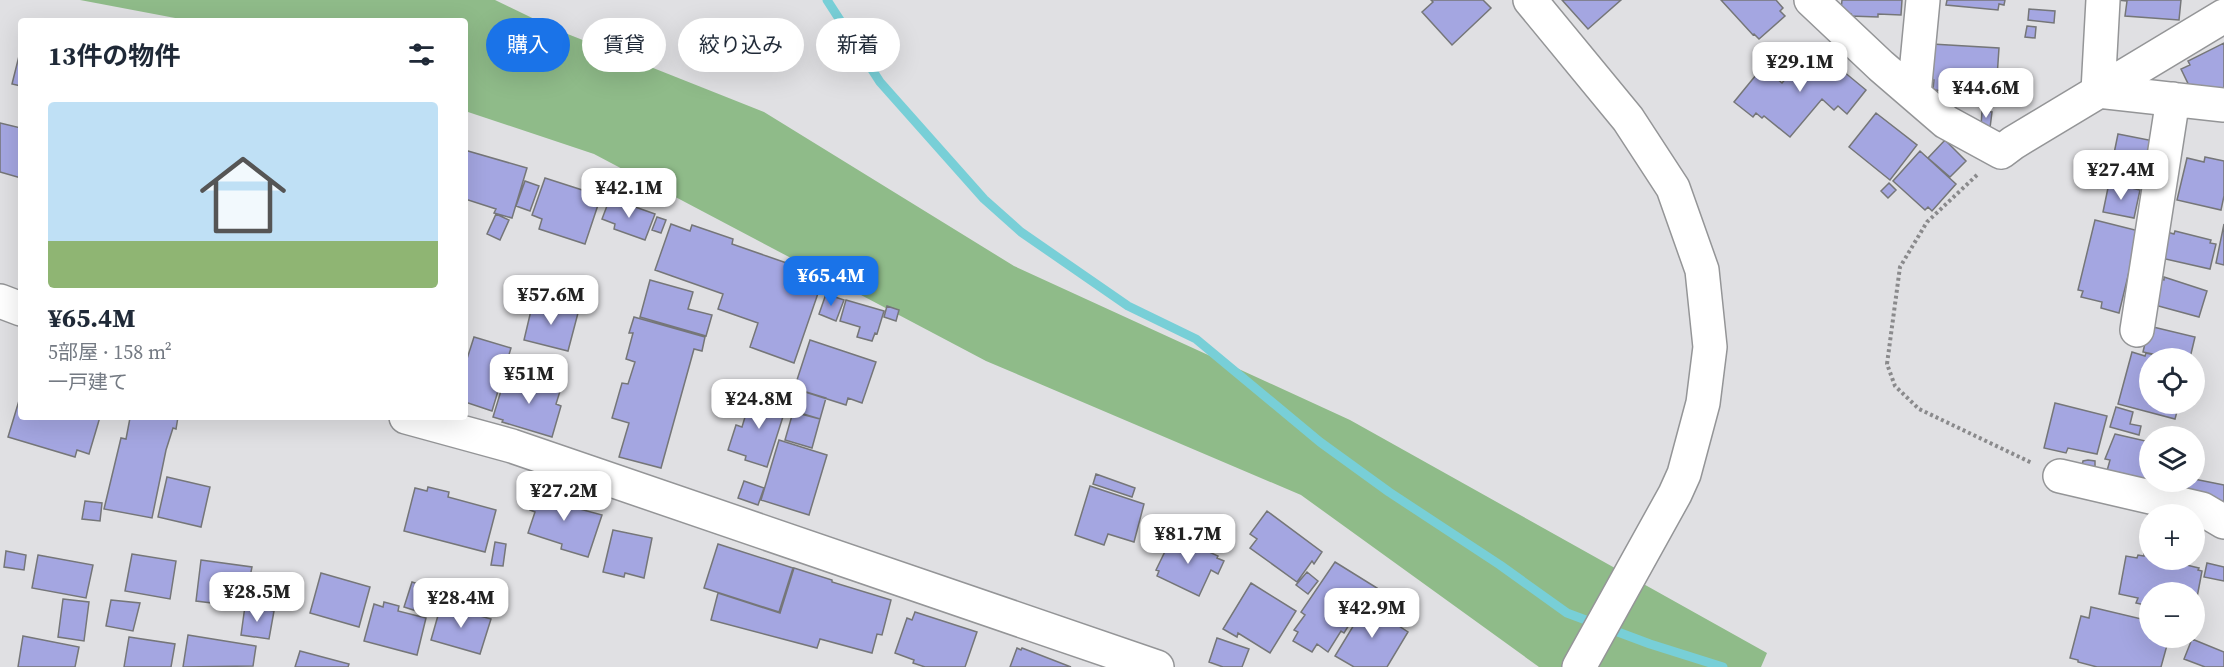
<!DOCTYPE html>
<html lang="ja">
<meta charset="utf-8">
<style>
body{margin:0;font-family:"Source Serif 4","Noto Sans JP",serif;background:#f2f2f3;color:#1f2937;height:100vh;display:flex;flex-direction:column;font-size:22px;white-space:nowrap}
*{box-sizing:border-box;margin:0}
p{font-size:20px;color:#747a83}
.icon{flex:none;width:33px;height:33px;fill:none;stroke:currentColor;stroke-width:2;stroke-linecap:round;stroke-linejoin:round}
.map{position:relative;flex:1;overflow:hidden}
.side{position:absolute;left:18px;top:18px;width:450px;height:402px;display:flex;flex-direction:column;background:#fff;border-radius:6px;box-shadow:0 6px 24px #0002}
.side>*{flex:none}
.hud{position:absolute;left:486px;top:18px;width:570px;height:54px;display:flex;gap:12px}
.fabs{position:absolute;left:2139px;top:348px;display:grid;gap:12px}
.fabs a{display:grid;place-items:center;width:66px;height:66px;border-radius:50%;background:#fff;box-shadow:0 6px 24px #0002;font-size:30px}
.price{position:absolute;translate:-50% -51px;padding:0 14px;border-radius:12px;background:#fff;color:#222;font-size:20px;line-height:39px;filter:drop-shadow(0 2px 3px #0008)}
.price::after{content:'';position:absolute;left:50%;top:36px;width:18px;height:14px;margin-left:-9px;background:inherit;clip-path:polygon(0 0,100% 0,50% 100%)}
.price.active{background:#1a73e8;color:#fff}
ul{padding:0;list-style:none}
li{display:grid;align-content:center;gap:12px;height:318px;padding:0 30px}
li span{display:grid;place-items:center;height:186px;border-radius:6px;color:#555}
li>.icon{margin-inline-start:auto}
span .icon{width:108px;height:108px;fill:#fffc;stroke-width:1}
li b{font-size:26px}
h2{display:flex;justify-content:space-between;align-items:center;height:72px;padding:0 30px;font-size:26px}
.chip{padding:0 21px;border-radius:27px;background:#fff;box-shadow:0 6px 24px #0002;font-size:21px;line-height:54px}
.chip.active{background:#1a73e8;color:#fff}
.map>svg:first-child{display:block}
</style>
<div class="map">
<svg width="2224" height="667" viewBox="0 0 2224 667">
<rect width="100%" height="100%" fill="#e0e0e3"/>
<path fill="#8fbb89" d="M80 0H495L555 29 764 112 1014 266 1350 420 1767 653 1761 667H1539L1301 495 986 361 594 154 465 111V21H191Z"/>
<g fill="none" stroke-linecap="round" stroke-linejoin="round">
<path stroke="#78cfd7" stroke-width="9" d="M827 0 880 82 984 199 1021 232 1128 306 1196 339 1320 442 1389 492 1500 565 1567 613 1650 644 1723 667"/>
</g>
<path fill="#a4a6e1" stroke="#757678" stroke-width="1.5" d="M1431 0H1483L1491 8 1452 45 1422 12 1433 2Z
M1562 0H1621L1588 29Z
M1721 0H1776L1783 8 1780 11 1785 16 1759 39 1754 34 1753 35Z
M1842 0H1902L1901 15 1878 14V17L1850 16 1851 14H1844L1841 10Z
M1947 0H2005L2004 5 1999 4 1998 10 1946 5Z
M2117 0H2181L2179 20 2125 16 2127 1Z
M2029 9 2055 11 2054 23 2028 20Z
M2027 26 2036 27 2035 38 2025 37Z
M2224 43V96L2198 104 2181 69 2190 65 2188 61Z
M1932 44 1999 48 1996 92 1975 91V93L1933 90 1934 80H1929Z
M1801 49 1828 68 1832 62 1866 90 1847 114 1838 106 1834 110 1822 99 1790 137 1764 116 1762 118 1756 113 1753 117 1734 102 1756 75 1763 80 1769 72 1782 83 1795 68 1790 64Z
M19 56H21V86L12 84Z
M1982 111 1992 112 1990 128 1981 127Z
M1876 113 1917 145 1890 180 1849 147Z
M0 123 21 128V178L0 172Z
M2118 134 2159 142 2151 182 2110 173Z
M1945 140 1966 161 1950 177 1928 158Z
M468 151 527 168 512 218 494 213 496 209 465 199V152Z
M1920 151 1956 184 1932 211 1928 207 1925 210 1893 181Z
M2205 157 2224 161V196L2221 210 2177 200 2187 158 2204 162Z
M545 178 601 196 585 244 539 229 542 219 532 215Z
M525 181 539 186 530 211 516 206Z
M1889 183 1896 190 1888 198 1881 191Z
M2109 183 2140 190 2134 218 2103 212Z
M610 198 655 214 645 240 614 229 615 224 602 219Z
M496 214 509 220 500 240 487 234Z
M657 217 666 220 661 233 652 230Z
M2095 220 2139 231 2119 313 2101 308 2102 302 2081 297 2083 291 2078 290Z
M671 224 690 231 692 225 733 239 732 244 824 276 794 363 750 347 758 323 718 309 723 294 655 270Z
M2224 224V265L2216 263Z
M2175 231 2211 240 2210 243 2216 244 2210 269 2161 258 2167 232 2174 234Z
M2164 277 2207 291 2199 317 2151 304 2157 279 2164 280Z
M650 280 693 292 688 309 712 315 706 336 640 317Z
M826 294 844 300 836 321 819 314Z
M846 300 884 311 877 334 875 333 872 341 857 337 860 327 840 321Z
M533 302 578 313 568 351 524 340Z
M887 306 899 310 896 321 884 317Z
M634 317 705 337 702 351 694 349 661 468 619 457 629 423 612 418 622 383 628 384 635 362 626 359 633 333H629Z
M2149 326 2195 337 2190 358H2172L2143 352Z
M474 337 511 348 492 411 465 402V365Z
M810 340 876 362 862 403 848 398 846 405 802 391 804 385 796 383Z
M2132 352 2145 356 2146 353 2167 358H2150V404H2179L2175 419 2118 404Z
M513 373 561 388 556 404 561 406 552 437 502 422 503 420 493 417 504 381 510 383Z
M803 391 826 398 820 419 797 412Z
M21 394V417H100L89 454 77 450 75 457 8 437Z
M752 394 787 404 767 467 745 460 746 456 728 450 736 425 742 427Z
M2055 403 2107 416 2097 454 2068 448 2066 453 2044 448Z
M2116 407 2133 412 2130 424 2141 426 2139 435 2110 427Z
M793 412 820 419 812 448 785 440Z
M127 417H178L176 429 173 428 166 450 152 518 104 509 121 438 126 439 130 418Z
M2115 434 2150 442V482L2105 478 2110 460 2105 459Z
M779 440 827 455 809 515 761 500Z
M2088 460 2095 461V468L2082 466 2083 461Z
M1096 474 1135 488 1132 497 1093 484Z
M167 477 210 487 201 527 158 517Z
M2194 479 2224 485V511L2160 505 2165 482H2194Z
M744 481 764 488 758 505 738 498Z
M541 486 577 497 576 508 602 515 588 557 561 549 562 544 528 533 535 512 530 510 534 497 538 498Z
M1090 486 1144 504 1134 542 1108 534 1104 545 1075 535Z
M428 487 449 492 448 497 496 510 485 552 404 531 415 488 427 491Z
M85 501 102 503 100 521 82 519Z
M1267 511 1322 552 1314 564 1312 561 1297 582 1250 548 1257 539 1250 534Z
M613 530 652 538 644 578 625 573 624 577 603 572Z
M1173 535 1218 556 1217 558 1224 561 1218 574 1211 570 1199 596 1157 576 1159 571 1156 570Z
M495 542 506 544 503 566 491 565Z
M718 544 793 568 779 612 704 588Z
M6 551 26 555 24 570 4 567Z
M132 554 176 561 170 599 125 591Z
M2144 554 2150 555V560H2166L2199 568 2198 570 2202 571 2195 608 2194 592H2150V610L2144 608 2145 605 2136 603 2138 598 2119 594 2126 556 2137 558 2138 555 2144 556Z
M38 555 93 565 86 598 32 588Z
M201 560 252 567 244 607 196 601Z
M1335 562 1377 588 1369 600 1366 598 1344 633 1341 631 1328 652 1317 644 1312 652 1293 641 1298 632 1294 630 1305 615 1301 612Z
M2207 563 2224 567V581L2204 577Z
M794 568 832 580V582L891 600 882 635 877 634 872 653 820 639 817 648 711 620 718 593 780 613Z
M1307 572 1318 581 1308 594 1296 585Z
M321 573 370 587 359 627 310 613Z
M423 580 431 583 430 588 437 590 429 615 404 607 412 582 421 585Z
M1251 583 1296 611 1270 653 1238 633 1237 637 1223 629Z
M468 587 494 594 488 612 463 605Z
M444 589 450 591 447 601 441 600Z
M63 599 89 602 84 641 58 637Z
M111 600 140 603 133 631 106 626Z
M1369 600 1399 619 1396 624 1408 632 1387 667H1354L1335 656Z
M384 602 399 606 398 611 426 618 417 655 364 641 374 604 383 607Z
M441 605 491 619 480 654 431 640Z
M245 606 274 611 269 639 241 635Z
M2091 607 2150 621V638H2169L2161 667H2097L2078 662V660L2070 658 2081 616 2089 618Z
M915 612 977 632 965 667H925L913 663 914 660 895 653 907 618 912 620Z
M188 635 256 646 253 666 183 667Z
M23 636 79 647 75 667H18Z
M129 637 175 644 171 667H124Z
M1217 638 1249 649 1242 667H1223L1209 662Z
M2192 639 2224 652V667H2205L2184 659Z
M1017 648 1021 650 1022 648 1071 667H1010Z
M300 651 349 664 348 667H295Z"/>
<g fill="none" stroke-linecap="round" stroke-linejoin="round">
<defs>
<path id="street" d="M1811 0 1881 66 1946 122 2001 152 2013 143 2224 16
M2098 91 2224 105
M2098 91 2103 0
M1914 94 1923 0
M2137 330 2173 99
M2060 476 2202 509 2224 522"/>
<path id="secondary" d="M1530 0 1628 119 1673 188 1702 270 1710 347 1703 403 1684 474 1675 494 1579 667
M0 301 21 309
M406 417 512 446 1157 667"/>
</defs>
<use href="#street" stroke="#949597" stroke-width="36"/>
<use href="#secondary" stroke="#949597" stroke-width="36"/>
<path stroke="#8a8a8c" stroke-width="4" stroke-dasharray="3 3" stroke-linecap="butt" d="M1977 175 1927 222 1900 267 1887 364 1895 386 1919 409 2032 463"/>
<use href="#street" stroke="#fff" stroke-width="33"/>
<use href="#secondary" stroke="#fff" stroke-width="33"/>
</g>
</svg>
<div class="fabs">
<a><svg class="icon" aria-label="locate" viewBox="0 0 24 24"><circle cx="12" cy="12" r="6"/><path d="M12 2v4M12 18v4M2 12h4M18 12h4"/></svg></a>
<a><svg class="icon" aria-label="layers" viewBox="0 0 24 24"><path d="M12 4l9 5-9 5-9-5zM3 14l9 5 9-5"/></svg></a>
<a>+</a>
<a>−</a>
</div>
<b class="price" style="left:1800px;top:93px">¥29.1M</b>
<b class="price" style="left:1986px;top:119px">¥44.6M</b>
<b class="price" style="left:2121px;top:201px">¥27.4M</b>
<b class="price" style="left:629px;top:219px">¥42.1M</b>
<b class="price active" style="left:831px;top:307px">¥65.4M</b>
<b class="price" style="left:551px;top:326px">¥57.6M</b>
<b class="price" style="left:529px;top:405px">¥51M</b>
<b class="price" style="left:759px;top:430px">¥24.8M</b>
<b class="price" style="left:564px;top:522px">¥27.2M</b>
<b class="price" style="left:1188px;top:565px">¥81.7M</b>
<b class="price" style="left:257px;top:623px">¥28.5M</b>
<b class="price" style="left:461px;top:629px">¥28.4M</b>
<b class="price" style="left:1372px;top:639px">¥42.9M</b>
<div class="hud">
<a class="chip active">購入</a>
<a class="chip">賃貸</a>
<a class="chip">絞り込み</a>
<a class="chip">新着</a>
</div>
<section class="side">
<h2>13件の物件<svg class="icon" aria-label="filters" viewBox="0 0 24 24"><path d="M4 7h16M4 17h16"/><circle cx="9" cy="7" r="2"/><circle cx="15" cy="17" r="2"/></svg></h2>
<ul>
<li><span style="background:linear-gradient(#bfe0f5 75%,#8fb573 0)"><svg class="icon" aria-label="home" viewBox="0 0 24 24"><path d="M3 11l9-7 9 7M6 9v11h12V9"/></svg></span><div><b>¥65.4M</b><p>5部屋 · 158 m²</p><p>一戸建て</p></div></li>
</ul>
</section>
</div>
